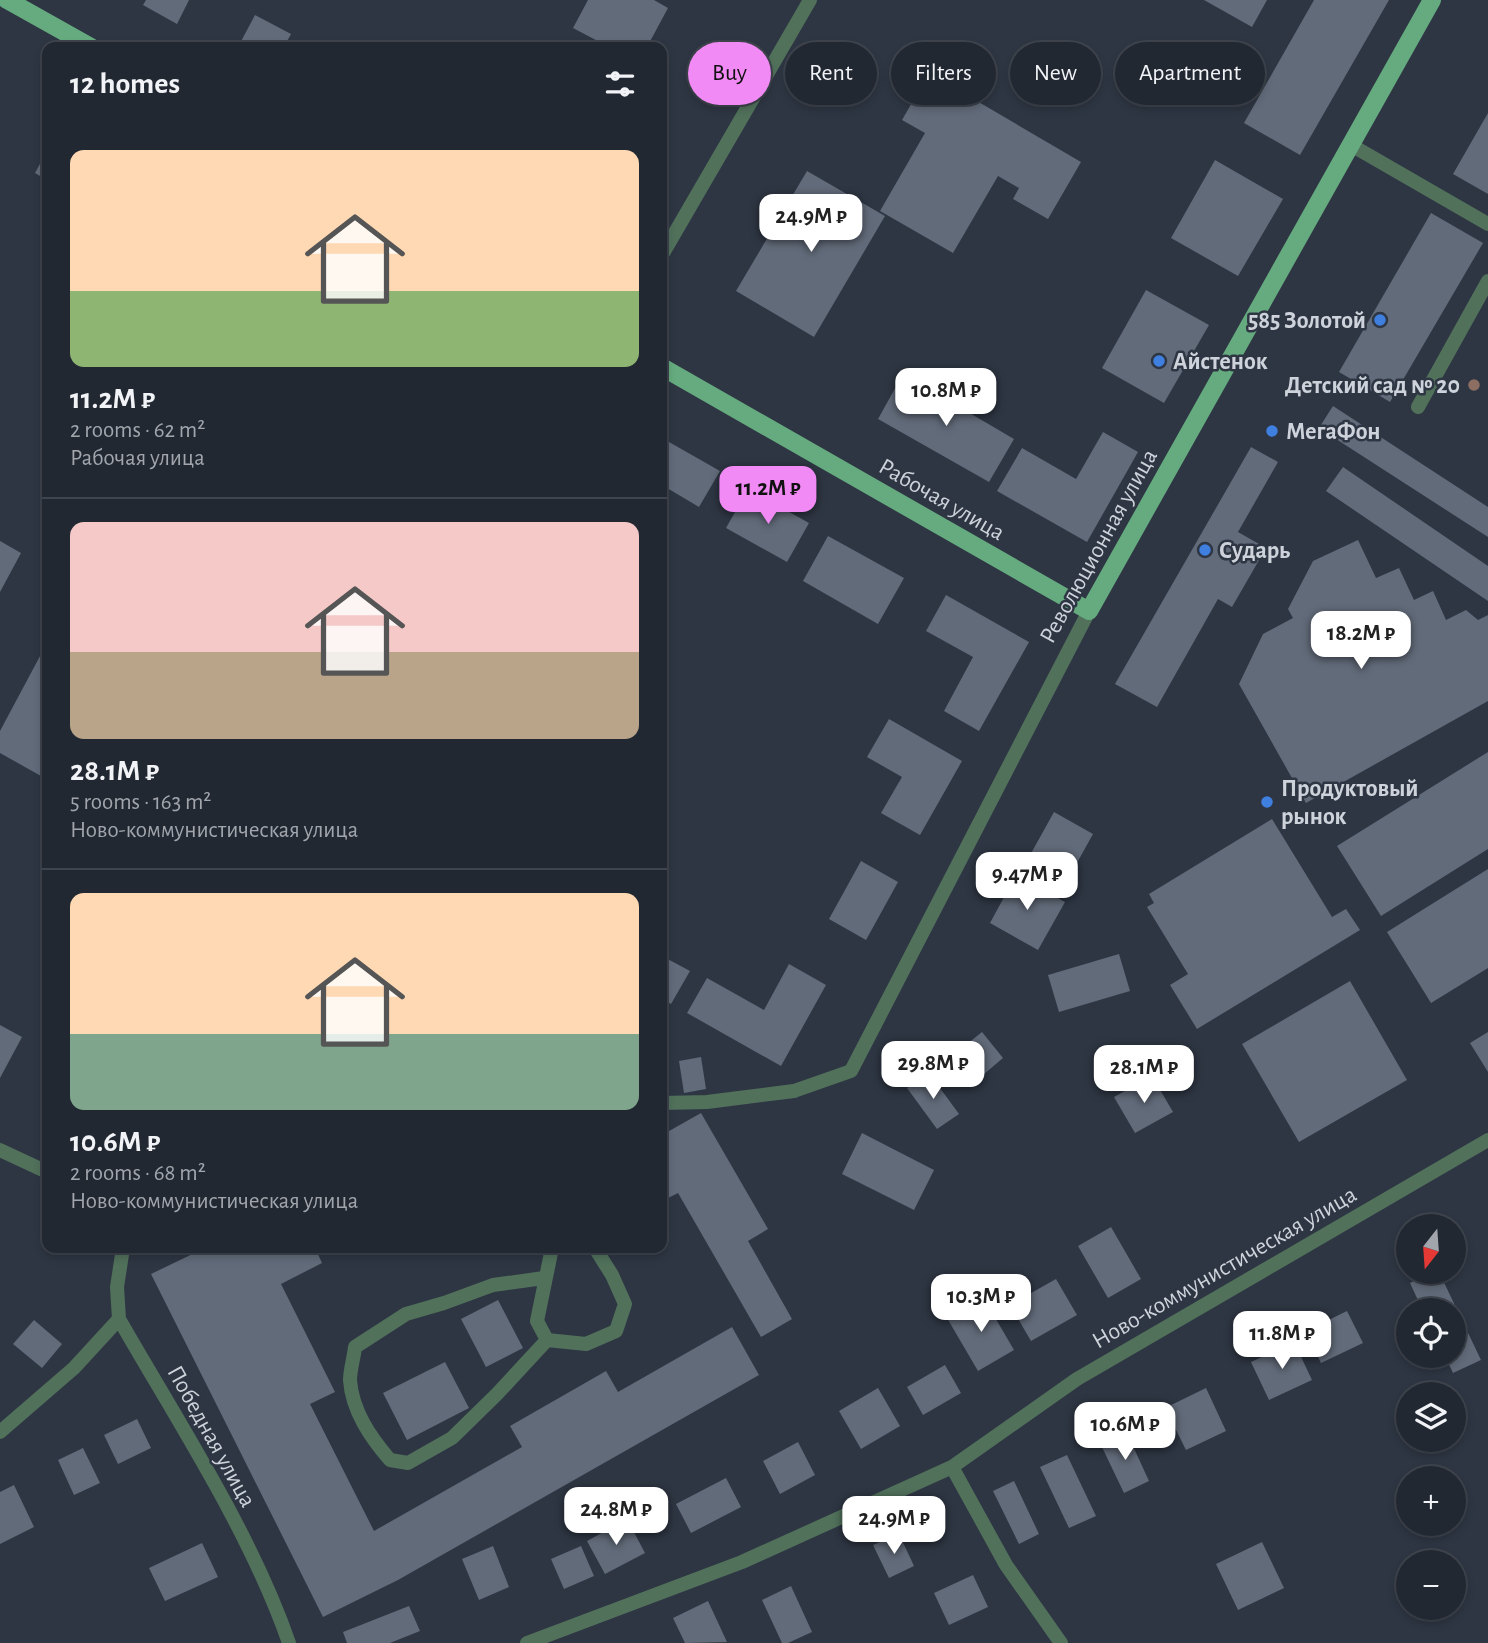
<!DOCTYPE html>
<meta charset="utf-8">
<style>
body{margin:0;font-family:"Alegreya Sans",sans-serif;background:#2a303a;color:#f1f3f6;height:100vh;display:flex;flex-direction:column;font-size:26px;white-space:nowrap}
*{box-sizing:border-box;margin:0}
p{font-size:23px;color:#a2a6ac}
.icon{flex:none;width:38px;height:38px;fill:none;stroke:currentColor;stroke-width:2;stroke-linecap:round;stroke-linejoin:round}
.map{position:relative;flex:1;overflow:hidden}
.sheet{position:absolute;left:42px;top:42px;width:625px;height:1211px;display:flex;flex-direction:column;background:#222832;border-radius:14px;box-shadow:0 4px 10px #0003,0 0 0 2px #3f444d}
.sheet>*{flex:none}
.hud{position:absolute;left:688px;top:42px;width:665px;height:63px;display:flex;gap:14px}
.needle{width:46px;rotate:197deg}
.tools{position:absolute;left:1396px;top:1214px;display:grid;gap:14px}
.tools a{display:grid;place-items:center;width:70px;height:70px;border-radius:50%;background:#222832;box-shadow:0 4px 10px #0003,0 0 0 2px #3f444d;font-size:35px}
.price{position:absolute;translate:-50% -60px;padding:0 16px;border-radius:14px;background:#fff;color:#222;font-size:23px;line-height:46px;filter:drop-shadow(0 2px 4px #0008)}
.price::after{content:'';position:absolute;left:50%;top:42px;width:21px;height:16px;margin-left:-10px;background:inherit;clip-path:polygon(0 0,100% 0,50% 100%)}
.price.selected{background:#f18af4;color:#111}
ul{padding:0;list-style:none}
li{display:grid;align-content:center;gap:14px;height:371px;padding:0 28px}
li+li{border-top:2px solid #3f444d}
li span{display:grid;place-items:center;height:217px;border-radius:14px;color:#555}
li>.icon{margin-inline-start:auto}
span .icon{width:126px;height:126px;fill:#fffc;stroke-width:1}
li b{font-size:30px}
h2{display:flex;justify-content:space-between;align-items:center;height:84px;padding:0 28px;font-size:30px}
.chip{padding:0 24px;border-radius:32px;background:#222832;box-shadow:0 4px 10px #0003,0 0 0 2px #3f444d;font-size:24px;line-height:63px}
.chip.selected{background:#f18af4;color:#111}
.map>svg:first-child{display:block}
</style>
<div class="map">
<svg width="1488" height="1643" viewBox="0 0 1488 1643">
<rect width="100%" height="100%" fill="#2e3643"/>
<path fill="#626b7a" d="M146 0H189L177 24 143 5Z
M588 0H654L668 8 647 47H609L573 28Z
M1204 0H1267L1252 27Z
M1314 0H1389L1300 155 1244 123Z
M255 15 291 34 284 47H238Z
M929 73 1081 162 1048 219 1013 199 1019 188 998 176 953 253 880 211 925 133 902 120Z
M1488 113V194L1453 174Z
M47 151V180L35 173Z
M1215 160 1283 199 1238 276 1171 238Z
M807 171 885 216 814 337 736 291Z
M1431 213 1483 243 1390 402 1339 372Z
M1146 290 1209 325 1164 403 1102 368Z
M903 374 1014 439 989 482 878 419Z
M1333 406 1488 507V537L1319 428Z
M1103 432 1138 452 1087 542 997 491 1022 448 1076 479Z
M662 438 720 471 699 507 662 485Z
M1251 447 1278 462 1238 532 1266 548 1232 607 1218 599 1157 707 1115 684Z
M1343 467 1488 566V601L1326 491Z
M748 489 809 523 787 562 726 528Z
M828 536 904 578 878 624 803 581Z
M1358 540 1376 578 1399 568 1414 600 1433 591 1446 620 1466 610 1478 620 1488 615V701L1306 803 1239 684 1263 634 1293 618 1288 609 1313 561Z
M0 541 21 553 0 592Z
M946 595 1029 642 979 731 944 711 973 657 926 631Z
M47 643V765L41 776 0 753V731Z
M889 719 962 761 920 835 881 813 902 777 867 757Z
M1488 752V849L1381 916 1337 846Z
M1054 812 1093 834 1058 897 1019 875Z
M1272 819 1332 917 1346 909 1360 930 1197 1029 1170 985 1188 974 1147 907 1154 903 1149 894Z
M861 861 898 882 866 940 829 919Z
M1488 869V968L1431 1003 1387 932Z
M1016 875 1065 902 1038 950 990 923Z
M1119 954 1130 991 1059 1012 1048 975Z
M662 956 690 971 671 1004 662 999Z
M789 964 826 985 781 1066 687 1013 707 978 764 1010Z
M1350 981 1407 1080 1299 1142 1242 1044Z
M0 1025 22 1037 0 1078Z
M982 1032 1003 1058 983 1075 962 1048Z
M1488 1032V1072L1470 1043Z
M701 1057 706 1089 684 1093 679 1061Z
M929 1073 959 1114 937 1129 907 1088Z
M1152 1076 1173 1112 1135 1133 1114 1097Z
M701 1113 768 1229 748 1241 792 1319 761 1337 678 1193 662 1201V1135Z
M862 1133 934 1170 914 1210 842 1174Z
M1111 1227 1141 1279 1108 1298 1078 1246Z
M205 1248H315L322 1263 281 1284 335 1392 310 1404 374 1531 522 1447 510 1426 606 1371 618 1392 732 1327 759 1375 398 1580 323 1617 151 1274Z
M1432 1272H1439L1481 1360 1453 1373 1445 1356H1454V1311H1423L1410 1283Z
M1056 1279 1077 1315 1031 1341 1010 1305Z
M983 1297 1014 1350 978 1371 947 1318Z
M498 1300 523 1348 486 1367 461 1319Z
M1347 1311 1363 1343 1321 1363 1306 1331Z
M34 1320 62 1344 42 1368 13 1344Z
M1294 1342 1312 1380 1269 1400 1251 1362Z
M445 1362 469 1408 407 1440 383 1393Z
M945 1365 961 1393 923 1415 907 1387Z
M878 1388 900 1426 861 1449 839 1411Z
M1206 1388 1226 1431 1186 1450 1165 1408Z
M137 1419 151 1448 118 1464 104 1435Z
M1126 1431 1149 1481 1124 1493 1100 1443Z
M798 1442 815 1475 780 1494 763 1461Z
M83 1448 100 1483 74 1495 58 1460Z
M1067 1455 1096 1516 1069 1528 1040 1467Z
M726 1478 741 1507 691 1533 676 1504Z
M1014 1481 1039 1534 1019 1544 993 1491Z
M14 1485 34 1527 0 1544V1492Z
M627 1519 645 1553 605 1574 587 1541Z
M899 1534 914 1566 889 1578 873 1545Z
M1262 1542 1284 1588 1238 1610 1216 1564Z
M202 1543 218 1577 165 1601 149 1568Z
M493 1546 509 1587 479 1600 462 1559Z
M581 1546 594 1576 564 1589 551 1559Z
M973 1575 988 1607 949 1625 934 1593Z
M791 1586 812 1632 788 1643H782L762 1600Z
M708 1601 727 1642 685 1643 673 1618Z
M409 1606 420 1631 390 1643H347L343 1632Z"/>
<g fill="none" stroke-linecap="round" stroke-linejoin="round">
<path stroke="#51715b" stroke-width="14" d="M1351 145 1488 224
M1418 407 1488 281
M662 1103 707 1102 794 1091
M552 1248 537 1321 547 1340 586 1344 616 1331 625 1304 612 1275 595 1248
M544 1278 493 1285 444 1303 406 1314 355 1347C354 1357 350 1370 350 1380 352 1411 371 1438 390 1460L408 1463 452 1438 497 1394 547 1340"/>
<path stroke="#51715b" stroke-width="14" d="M662 255 810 0
M794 1091 851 1071 1089 611
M0 1150 47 1172
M123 1248 117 1287 119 1319C178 1422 250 1531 289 1643
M0 1432 74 1368 119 1319
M952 1467 1006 1565 1061 1643
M527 1643 742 1562 952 1467 1077 1379 1488 1140"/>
<path stroke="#66ab7f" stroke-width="18" d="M7 0 91 47
M662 367 1089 611 1432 0"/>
</g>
<g fill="#3f7fe0" stroke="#2e3643" stroke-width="2.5">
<circle cx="1380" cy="320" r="7"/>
<circle cx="1159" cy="361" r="7"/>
<circle cx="1272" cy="431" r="7"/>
<circle cx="1205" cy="550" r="7"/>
<circle cx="1267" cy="802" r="7"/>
</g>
<circle fill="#8d6e63" stroke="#2e3643" stroke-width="2.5" cx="1474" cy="385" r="7"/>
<g text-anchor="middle" stroke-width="5" stroke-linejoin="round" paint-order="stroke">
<g font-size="24" font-weight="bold" fill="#ced3db" stroke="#2e3643" text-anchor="start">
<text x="1366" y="328" text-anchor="end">585 Золотой</text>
<text x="1173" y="369">Айстенок</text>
<text x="1460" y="393" text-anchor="end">Детский сад № 20</text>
<text x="1286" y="439">МегаФон</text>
<text x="1219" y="558">Сударь</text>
<text x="1281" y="796">Продуктовый<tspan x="1281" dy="28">рынок</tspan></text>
</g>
<g font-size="24" fill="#ced3db" stroke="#2e3643">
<text transform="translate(942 499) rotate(30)" y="8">Рабочая улица</text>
<text transform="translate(1098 546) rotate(-61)" y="8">Революционная улица</text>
<text transform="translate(1224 1267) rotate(-30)" y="8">Ново-коммунистическая улица</text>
<text transform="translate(212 1436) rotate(61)" y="8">Победная улица</text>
</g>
</g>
</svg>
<div class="tools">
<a><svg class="needle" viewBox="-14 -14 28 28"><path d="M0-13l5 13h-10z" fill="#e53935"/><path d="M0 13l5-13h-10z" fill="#a2a6ac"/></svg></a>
<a><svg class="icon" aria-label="locate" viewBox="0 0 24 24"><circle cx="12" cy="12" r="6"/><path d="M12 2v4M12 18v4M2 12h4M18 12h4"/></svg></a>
<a><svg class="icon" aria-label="layers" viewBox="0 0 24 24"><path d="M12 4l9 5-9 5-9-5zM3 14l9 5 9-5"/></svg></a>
<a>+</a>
<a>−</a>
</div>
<b class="price" style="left:811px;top:254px">24.9M ₽</b>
<b class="price" style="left:946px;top:428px">10.8M ₽</b>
<b class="price selected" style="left:768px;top:526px">11.2M ₽</b>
<b class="price" style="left:1361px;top:671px">18.2M ₽</b>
<b class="price" style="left:1027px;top:912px">9.47M ₽</b>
<b class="price" style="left:933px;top:1101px">29.8M ₽</b>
<b class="price" style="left:1144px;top:1105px">28.1M ₽</b>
<b class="price" style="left:981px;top:1334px">10.3M ₽</b>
<b class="price" style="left:1282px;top:1371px">11.8M ₽</b>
<b class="price" style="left:1125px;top:1462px">10.6M ₽</b>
<b class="price" style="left:616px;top:1547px">24.8M ₽</b>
<b class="price" style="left:894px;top:1556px">24.9M ₽</b>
<div class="hud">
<a class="chip selected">Buy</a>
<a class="chip">Rent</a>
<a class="chip">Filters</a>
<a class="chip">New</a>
<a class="chip">Apartment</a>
</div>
<section class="sheet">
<h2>12 homes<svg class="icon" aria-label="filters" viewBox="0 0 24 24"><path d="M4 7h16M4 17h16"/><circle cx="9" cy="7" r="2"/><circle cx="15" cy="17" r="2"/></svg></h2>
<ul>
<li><span style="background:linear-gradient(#ffd9b3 65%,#8fb573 0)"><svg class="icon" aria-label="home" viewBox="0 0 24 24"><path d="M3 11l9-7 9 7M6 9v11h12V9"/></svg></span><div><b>11.2M ₽</b><p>2 rooms · 62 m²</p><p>Рабочая улица</p></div></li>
<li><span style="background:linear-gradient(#f6c9c9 60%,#b9a48a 0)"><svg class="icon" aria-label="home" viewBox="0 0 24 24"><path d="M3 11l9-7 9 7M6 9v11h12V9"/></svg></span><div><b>28.1M ₽</b><p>5 rooms · 163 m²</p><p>Ново-коммунистическая улица</p></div></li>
<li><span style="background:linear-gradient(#ffd9b3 65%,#7fa58c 0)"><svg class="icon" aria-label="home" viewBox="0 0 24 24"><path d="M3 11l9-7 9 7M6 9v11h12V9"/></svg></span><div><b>10.6M ₽</b><p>2 rooms · 68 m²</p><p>Ново-коммунистическая улица</p></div></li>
</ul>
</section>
</div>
